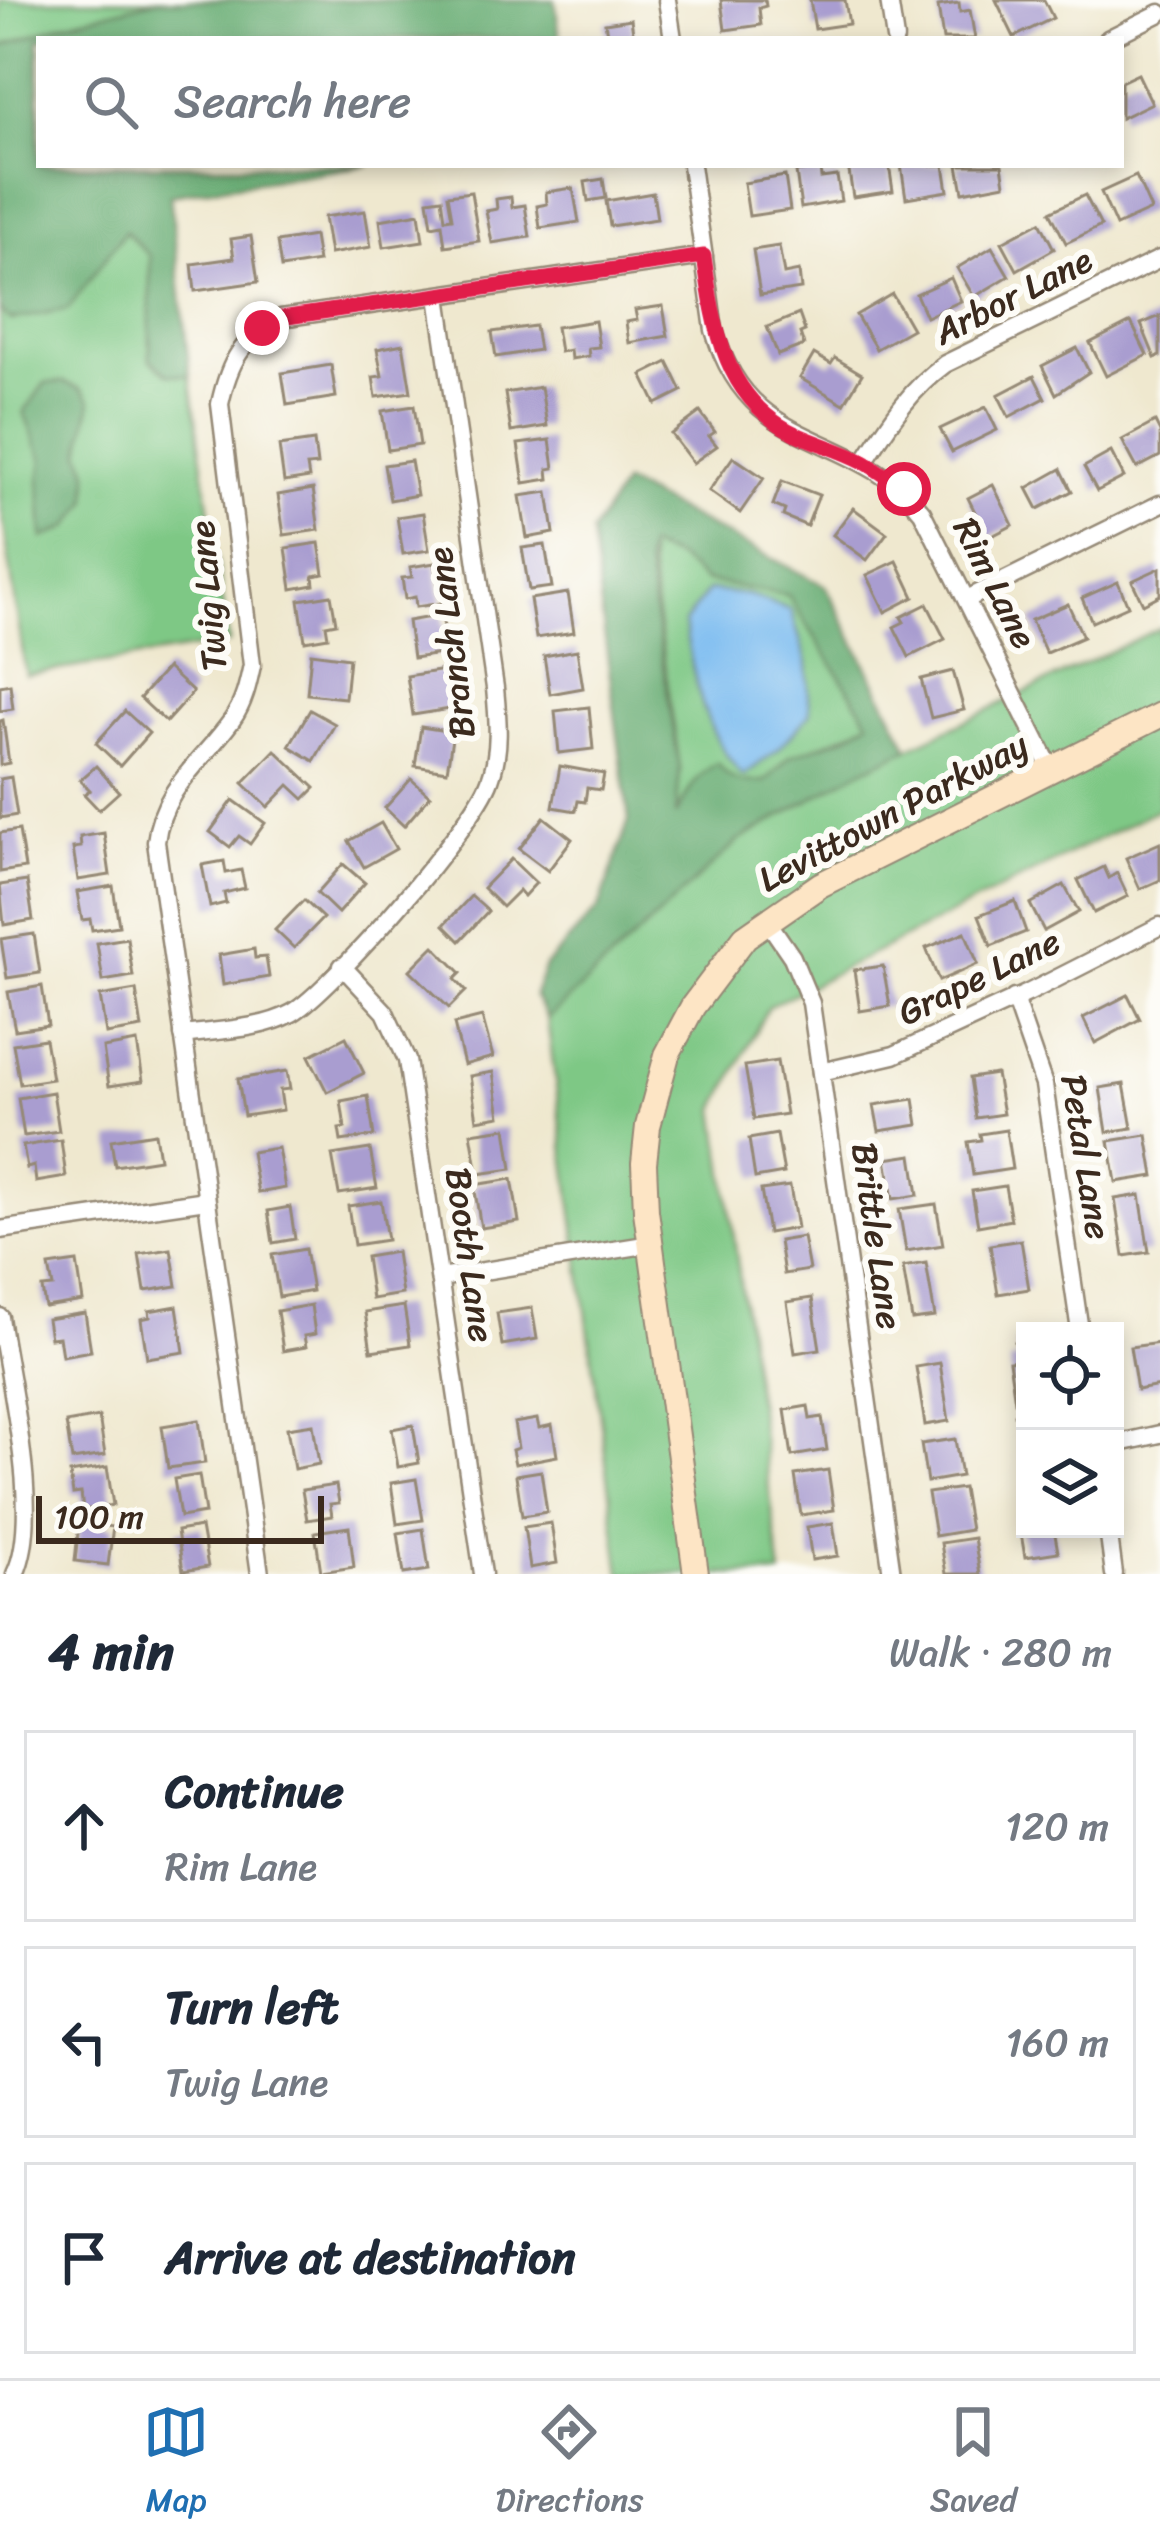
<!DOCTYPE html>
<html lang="en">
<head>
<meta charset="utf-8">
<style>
  :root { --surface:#fff; --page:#f2f2f3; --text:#1f2937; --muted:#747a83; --line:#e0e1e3; --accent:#1f6fb2 }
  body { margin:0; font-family:Sriracha,sans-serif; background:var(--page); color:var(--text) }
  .controls { position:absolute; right:36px; bottom:36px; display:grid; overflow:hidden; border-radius:0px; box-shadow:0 6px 18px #0003 }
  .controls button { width:108px; height:108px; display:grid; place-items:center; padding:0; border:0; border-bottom:3px solid var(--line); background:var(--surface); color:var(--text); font:60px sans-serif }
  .scale { position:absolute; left:36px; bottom:30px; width:288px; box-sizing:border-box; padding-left:12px; border:6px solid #3b2a1e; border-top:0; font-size:33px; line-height:42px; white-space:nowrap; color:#3b2a1e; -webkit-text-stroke:9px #fdfcf7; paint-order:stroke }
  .stop { position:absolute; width:36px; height:36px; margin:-27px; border:9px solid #e11d48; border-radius:50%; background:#fff }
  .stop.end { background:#e11d48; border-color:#fff; box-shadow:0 3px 12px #0008 }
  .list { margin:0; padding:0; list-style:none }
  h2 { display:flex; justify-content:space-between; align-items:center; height:156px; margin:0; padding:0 48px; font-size:51px }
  h2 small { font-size:39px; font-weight:400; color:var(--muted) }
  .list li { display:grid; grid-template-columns:78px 1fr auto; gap:36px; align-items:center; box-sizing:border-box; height:192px; margin:0 24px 24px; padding:0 24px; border:3px solid var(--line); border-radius:0px }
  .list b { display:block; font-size:45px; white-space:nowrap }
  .list p { margin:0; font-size:39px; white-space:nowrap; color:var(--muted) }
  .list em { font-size:39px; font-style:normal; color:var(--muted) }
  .icon { flex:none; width:66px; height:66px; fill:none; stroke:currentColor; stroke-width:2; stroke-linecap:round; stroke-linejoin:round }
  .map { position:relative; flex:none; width:1160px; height:1574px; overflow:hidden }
  .search { position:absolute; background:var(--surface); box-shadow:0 6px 18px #0003; left:36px; right:36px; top:36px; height:132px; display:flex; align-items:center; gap:30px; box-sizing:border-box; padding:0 42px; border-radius:0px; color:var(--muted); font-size:45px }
  .sheet { height:804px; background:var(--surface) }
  nav { display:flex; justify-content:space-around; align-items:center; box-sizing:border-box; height:168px; border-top:3px solid var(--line); background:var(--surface); font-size:33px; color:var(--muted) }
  nav a { display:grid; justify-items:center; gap:6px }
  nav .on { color:var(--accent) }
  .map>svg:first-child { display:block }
  .green { fill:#7ec885; stroke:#5c7952; stroke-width:3 }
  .forest { fill:#66ac72; stroke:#506b48; stroke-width:3; fill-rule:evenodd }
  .water { fill:#7cbcf0; stroke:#5c7387; stroke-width:3 }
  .building { fill:#a99dd0 }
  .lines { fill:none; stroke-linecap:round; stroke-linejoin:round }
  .street-casing { stroke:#958976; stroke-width:21 }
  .secondary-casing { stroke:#958976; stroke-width:28 }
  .street { stroke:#fff; stroke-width:16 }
  .secondary { stroke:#fde5c5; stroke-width:24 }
  .route { stroke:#e11d48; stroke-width:15 }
  .labels { text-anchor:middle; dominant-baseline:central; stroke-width:12; stroke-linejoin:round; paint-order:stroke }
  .street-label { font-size:36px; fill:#3b2a1e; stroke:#fdfcf7 }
</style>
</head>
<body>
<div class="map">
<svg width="1160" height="1574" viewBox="0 0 1160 1574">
  <rect width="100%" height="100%" fill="#fdfcf7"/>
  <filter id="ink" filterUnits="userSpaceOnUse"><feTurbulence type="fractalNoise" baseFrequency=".00833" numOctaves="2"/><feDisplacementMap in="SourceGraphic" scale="24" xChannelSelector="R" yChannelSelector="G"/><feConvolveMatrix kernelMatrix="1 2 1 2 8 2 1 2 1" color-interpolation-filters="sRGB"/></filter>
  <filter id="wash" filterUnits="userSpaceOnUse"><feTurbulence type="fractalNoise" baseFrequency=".004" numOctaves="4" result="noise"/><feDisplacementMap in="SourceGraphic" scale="48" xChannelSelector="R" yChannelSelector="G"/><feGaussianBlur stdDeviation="2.7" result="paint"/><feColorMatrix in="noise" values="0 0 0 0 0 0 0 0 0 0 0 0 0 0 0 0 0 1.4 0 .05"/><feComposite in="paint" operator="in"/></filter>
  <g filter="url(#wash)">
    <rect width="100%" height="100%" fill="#efe8cf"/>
    <g class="green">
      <polygon points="0,0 157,0 62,24 0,47"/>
      <polygon points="124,231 150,256 150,358 168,374 190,376 229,643 26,675 0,499 0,310 11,320 68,309"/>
      <path d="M647 547 677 558 704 581 788 595 870 721C828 748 803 742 767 781L740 784 727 778 675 824 680 768Z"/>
      <polygon points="1160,628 1160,808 768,1007 716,1109 781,1574 621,1574 547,1019 738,841 856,773"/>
    </g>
    <g class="forest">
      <polygon points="157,0 555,0 560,39 39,39 39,165 369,165 170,195 190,376 168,374 150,359 150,256 125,231 68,309 11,320 0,310 0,47 62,24"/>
      <polygon points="64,382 81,389 91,401 81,452 89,472 88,501 69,527 43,538 40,481 43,460 24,412 45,383"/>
      <path d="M624 483 826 586 909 748 856 773 738 841 547 1019 534 995 545 966 599 908 629 820 591 533ZM648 547 677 558 704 581 788 595 869 721 845 737 790 756 766 781C742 783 731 784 718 763 696 773 685 798 676 816L680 769 646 560Z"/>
    </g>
    <path class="water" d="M708 590 749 595 791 610 807 662 810 714 778 750 743 776C703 732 694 680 684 623Z"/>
    <g id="blocks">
      <g class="building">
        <polygon points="721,0 765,0 766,6 759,8 761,25 725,30"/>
        <polygon points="810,0 845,0 849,24 815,29"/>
        <polygon points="996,0 1044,0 1053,18 1014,37"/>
        <polygon points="959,3 960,12 970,10 975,39 943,39 938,6"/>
        <polygon points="631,19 634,39 608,39 605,23"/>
        <polygon points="1138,74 1152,103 1121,118 1121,82"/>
        <polygon points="848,165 889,165 893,191 853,197"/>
        <polygon points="901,165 944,165 948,191 906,198"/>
        <polygon points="958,165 1002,165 1005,184 963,192"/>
        <polygon points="820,168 821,178 837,176 841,201 801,208 796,172"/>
        <polygon points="785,176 790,210 749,216 744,183"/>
        <polygon points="1136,176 1151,210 1116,226 1101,192"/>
        <polygon points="603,179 606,198 588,201 585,182"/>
        <polygon points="573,188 579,222 540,228 537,206 547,204 546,192"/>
        <polygon points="471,192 479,241 445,246 442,224 432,226 428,200 442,198 445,219 452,218 448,195"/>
        <polygon points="653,193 657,219 610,226 606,201"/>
        <polygon points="1085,195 1101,226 1066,243 1050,212"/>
        <polygon points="511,197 512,207 525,205 530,237 492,243 486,211 497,209 496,199"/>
        <polygon points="365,211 371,247 330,254 324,217"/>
        <polygon points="419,213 423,241 384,247 380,220"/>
        <polygon points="1040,222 1054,249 1017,270 1002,242"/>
        <polygon points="251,236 258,282 195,291 192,264 234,258 231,239"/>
        <polygon points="314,236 318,262 281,268 277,242"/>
        <polygon points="779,246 784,274 799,271 801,289 760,295 753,250"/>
        <polygon points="992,247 1009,276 974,297 957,268"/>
        <polygon points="951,278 961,301 926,317 916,294"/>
        <polygon points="892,294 912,329 876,349 856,315"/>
        <polygon points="663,306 668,336 629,343 626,322 637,320 635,310"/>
        <polygon points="799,314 805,331 800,333 804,345 778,355 767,327"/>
        <polygon points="1160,316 1160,356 1155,358 1141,324"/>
        <polygon points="595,321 599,347 588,348 589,356 571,359 570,350 560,352 556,327"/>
        <polygon points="1131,322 1147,355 1106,376 1090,343"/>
        <polygon points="535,326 539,350 496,357 492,332"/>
        <polygon points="403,344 411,392 376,397 373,377 382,376 377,349"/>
        <polygon points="1077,348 1089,372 1056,394 1042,366"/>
        <polygon points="814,354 831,364 835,358 862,374 844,404 800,378"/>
        <polygon points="668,362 682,391 656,404 642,375"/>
        <polygon points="331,365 336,397 287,405 282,373"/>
        <polygon points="1034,376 1045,398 1009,417 998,395"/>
        <polygon points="541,387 547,426 511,432 505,393"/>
        <polygon points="414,406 420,445 388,450 382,411"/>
        <polygon points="986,407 997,430 952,452 940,429"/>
        <polygon points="700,412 715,432 709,436 717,446 693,463 671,434"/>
        <polygon points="1155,422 1160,432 1160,456 1137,468 1122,440"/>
        <polygon points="550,440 554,468 548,469 549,479 524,483 518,444"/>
        <polygon points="314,441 317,465 307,466 309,478 284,482 279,446"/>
        <polygon points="1111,452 1124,477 1097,491 1084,467"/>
        <polygon points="733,457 764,478 740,513 709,491"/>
        <polygon points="411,461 417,495 390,500 384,465"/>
        <polygon points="1061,469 1072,491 1038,509 1027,488"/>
        <polygon points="782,481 819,495 807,526 783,516 785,510 773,505"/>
        <polygon points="993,485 1013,525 988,538 968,498"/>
        <polygon points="313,489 319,530 284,535 278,495"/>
        <polygon points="548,492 554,533 527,538 520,496"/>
        <polygon points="853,508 887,533 867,560 833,535"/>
        <polygon points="423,513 429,550 403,554 397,517"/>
        <polygon points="319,543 324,574 313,576 314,585 292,589 286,548"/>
        <polygon points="545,545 552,587 529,590 522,548"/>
        <polygon points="897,561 914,597 885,612 867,575"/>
        <polygon points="435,563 442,603 416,607 415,597 405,599 402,578 412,577 410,567"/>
        <polygon points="1160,568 1160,595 1143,604 1132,581"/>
        <polygon points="1118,582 1128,606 1092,622 1082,598"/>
        <polygon points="568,593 574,632 536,638 530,599"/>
        <polygon points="331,595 336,623 326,625 328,637 305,641 299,600"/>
        <polygon points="927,604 945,639 909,657 894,627 904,622 901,617"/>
        <polygon points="1068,604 1083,637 1046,653 1031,620"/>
        <polygon points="442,615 448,653 413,658 408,621"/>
        <polygon points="577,650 583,688 550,694 544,656"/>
        <polygon points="311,653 349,658 345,698 307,694"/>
        <polygon points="167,668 193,692 166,722 140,698"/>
        <polygon points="444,670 450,709 413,715 407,676"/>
        <polygon points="953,671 964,710 931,718 921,679"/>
        <polygon points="10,684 13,709 0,711 0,686"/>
        <polygon points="589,707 593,749 559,753 555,711"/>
        <polygon points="310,710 335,724 314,761 289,746"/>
        <polygon points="125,711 149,733 120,766 96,743"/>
        <polygon points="3,720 9,763 0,765 0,721"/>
        <polygon points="421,727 453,732 447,771 415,766"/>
        <polygon points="275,750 315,788 304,799 289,785 268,807 243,783"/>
        <polygon points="96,766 119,792 99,810 84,794 90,790 80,780"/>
        <polygon points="560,766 604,774 601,790 587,788 585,802 578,801 576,811 553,807"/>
        <polygon points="11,777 17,815 0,818 0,779"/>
        <polygon points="411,779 430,796 404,826 385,808"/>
        <polygon points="233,800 265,823 250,844 239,836 230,847 210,832"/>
        <polygon points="544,817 572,839 548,871 519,849"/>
        <polygon points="381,823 396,849 364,867 349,841"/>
        <polygon points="19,830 25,868 0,872 0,833"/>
        <polygon points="104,833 110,875 78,880 73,848 81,847 80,837"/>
        <polygon points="1160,843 1160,880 1140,889 1126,858"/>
        <polygon points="511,859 536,883 524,896 519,890 502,907 483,888"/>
        <polygon points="224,861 226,873 241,870 245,888 224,893 226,903 210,907 202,865"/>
        <polygon points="343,864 365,883 338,913 317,893"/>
        <polygon points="1104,867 1109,878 1117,873 1128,896 1094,913 1078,880"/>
        <polygon points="27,881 33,920 4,925 0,885"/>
        <polygon points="1064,885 1079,912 1044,931 1030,904"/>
        <polygon points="113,886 119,926 92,930 90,919 82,920 77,892"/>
        <polygon points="471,896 488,911 460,941 444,925"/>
        <polygon points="304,900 323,918 294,948 275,930"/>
        <polygon points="1015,901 1026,932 991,946 979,915"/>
        <polygon points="965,932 978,964 939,981 926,948"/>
        <polygon points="34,934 40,973 7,978 1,939"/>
        <polygon points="127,938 133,976 103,981 97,943"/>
        <polygon points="434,946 461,973 455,979 466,991 449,1008 410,970"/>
        <polygon points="254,949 255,958 266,957 269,977 223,985 219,955"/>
        <polygon points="883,966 890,1006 860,1011 854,970"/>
        <polygon points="42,986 48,1025 15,1030 8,992"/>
        <polygon points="136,990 142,1028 106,1034 100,996"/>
        <polygon points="1128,995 1140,1019 1095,1043 1083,1018"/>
        <polygon points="482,1017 493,1057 464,1065 454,1024"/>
        <polygon points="346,1037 364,1073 327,1092 309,1056"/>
        <polygon points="45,1039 52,1079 20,1084 13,1044"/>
        <polygon points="137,1042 143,1081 109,1086 103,1048"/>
        <polygon points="777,1061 786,1114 754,1119 745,1066"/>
        <polygon points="287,1071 290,1089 280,1090 283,1110 244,1116 238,1079"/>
        <polygon points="493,1072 500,1116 477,1120 470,1076"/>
        <polygon points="996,1074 1003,1114 976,1118 970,1078"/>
        <polygon points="1124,1084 1132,1128 1107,1132 1100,1088"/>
        <polygon points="53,1092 59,1131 24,1136 18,1098"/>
        <polygon points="368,1096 374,1136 341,1141 339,1129 345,1128 341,1101"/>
        <polygon points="914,1099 918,1125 879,1131 874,1105"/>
        <polygon points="506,1128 512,1169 478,1174 471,1133"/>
        <polygon points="1006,1130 1012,1169 973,1175 968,1142 981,1140 980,1134"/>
        <polygon points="155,1133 159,1159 115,1166 111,1140"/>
        <polygon points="777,1134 784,1173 755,1178 749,1139"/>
        <polygon points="1147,1135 1154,1176 1116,1182 1109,1141"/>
        <polygon points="61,1140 66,1177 36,1182 34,1166 27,1168 23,1146"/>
        <polygon points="278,1148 285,1188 258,1193 251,1152"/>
        <polygon points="370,1149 377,1188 339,1194 332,1155"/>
        <polygon points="912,1155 918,1195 893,1199 886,1159"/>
        <polygon points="512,1179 519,1222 481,1228 474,1185"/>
        <polygon points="790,1186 797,1228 768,1233 761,1190"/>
        <polygon points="1005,1186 1011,1220 978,1226 972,1191"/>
        <polygon points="1140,1195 1149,1252 1124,1256 1115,1199"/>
        <polygon points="381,1201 387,1240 354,1245 348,1206"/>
        <polygon points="936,1204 943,1245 906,1251 899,1209"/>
        <polygon points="290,1207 295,1239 273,1243 268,1211"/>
        <polygon points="803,1237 809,1270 784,1274 779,1241"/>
        <polygon points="1021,1240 1029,1289 998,1294 990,1245"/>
        <polygon points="171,1249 177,1286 145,1291 139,1254"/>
        <polygon points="305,1249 312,1291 279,1297 272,1255"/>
        <polygon points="396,1252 402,1294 372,1299 366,1257"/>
        <polygon points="77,1262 83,1301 45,1307 42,1288 53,1287 49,1266"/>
        <polygon points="926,1263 935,1317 912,1320 903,1267"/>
        <polygon points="812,1298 820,1349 795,1353 787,1302"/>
        <polygon points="311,1305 315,1334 304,1336 306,1347 283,1351 277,1311"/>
        <polygon points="177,1306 184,1352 147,1358 141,1319 150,1317 149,1311"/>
        <polygon points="404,1306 410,1345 371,1351 365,1312"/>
        <polygon points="532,1308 537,1339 502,1345 497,1313"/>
        <polygon points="85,1313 91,1351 62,1356 59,1337 50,1338 47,1319"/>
        <polygon points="1025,1340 1025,1400 1015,1402 1009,1361 1018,1360 1015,1342"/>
        <polygon points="1160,1343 1160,1386 1137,1390 1130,1347"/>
        <polygon points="940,1363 949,1421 925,1425 916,1367"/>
        <polygon points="808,1406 810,1419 822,1417 827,1450 792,1456 785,1410"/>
        <polygon points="1025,1413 1025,1461 1022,1461 1015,1415"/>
        <polygon points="99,1417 105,1455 72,1460 66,1423"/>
        <polygon points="537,1419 539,1428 552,1425 557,1456 515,1464 512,1450 518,1448 514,1423"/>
        <polygon points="199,1420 205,1463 168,1468 162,1426"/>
        <polygon points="313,1424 319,1464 294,1469 287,1428"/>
        <polygon points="413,1425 419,1463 398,1467 392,1429"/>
        <polygon points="955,1439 961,1476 927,1482 921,1444"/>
        <polygon points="107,1467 113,1505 83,1510 81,1493 73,1494 70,1473"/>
        <polygon points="828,1470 834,1510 801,1515 795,1475"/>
        <polygon points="541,1471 547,1512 522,1516 516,1475"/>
        <polygon points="199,1475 205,1513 180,1517 174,1479"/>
        <polygon points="416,1479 423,1520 397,1524 391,1483"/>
        <polygon points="336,1485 339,1503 330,1504 332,1516 307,1520 302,1490"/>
        <polygon points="963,1488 970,1530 935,1536 928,1493"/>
        <polygon points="1025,1521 1025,1529 1054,1529 1058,1552 1025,1557 1019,1522"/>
        <polygon points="79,1523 113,1527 108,1565 75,1561"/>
        <polygon points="551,1523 557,1563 530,1568 524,1527"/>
        <polygon points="833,1523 838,1556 812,1560 807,1527"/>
        <polygon points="201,1527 208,1567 183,1571 177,1531"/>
        <polygon points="349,1527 354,1567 321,1572 315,1532"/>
        <polygon points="423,1529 429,1570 404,1574 398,1533"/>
        <polygon points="974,1538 980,1574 946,1574 941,1543"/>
      </g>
    </g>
  </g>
  <g filter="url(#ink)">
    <use href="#blocks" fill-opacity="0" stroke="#958976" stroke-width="3"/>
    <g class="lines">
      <g class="street-casing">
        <g id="street">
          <polyline points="667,0 673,39"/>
          <polyline points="889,0 895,39"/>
          <polyline points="1108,39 1160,13"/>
          <path d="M691 165 714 330C750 457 854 426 922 512L1051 769"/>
          <path d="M864 462C888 425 908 391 945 364L1160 259"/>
          <polyline points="967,599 1160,504"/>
          <polyline points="766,919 792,957 811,1003 892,1574"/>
          <polyline points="342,966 385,1012 407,1060 483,1574"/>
          <polyline points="1014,998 1044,1085 1080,1331"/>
          <path d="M183 1035C217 1030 261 1030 292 1013 332 990 475 824 490 780 501 750 498 720 495 688L438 296"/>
          <polyline points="821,1072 894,1055 1028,993 1160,926"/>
          <polyline points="0,1230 206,1200"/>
          <polyline points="440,1278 651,1244"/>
          <path d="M0 1317C9 1382 43 1516 15 1574"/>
          <polyline points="1115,1444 1160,1434"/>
          <polyline points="1108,1529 1114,1574"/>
          <path d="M260 1574 156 842C162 788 203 761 232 720 244 703 248 684 252 665L220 404C229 362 242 338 281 318L704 256"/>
        </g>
      </g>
      <g class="secondary-casing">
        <polyline id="secondary" points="696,1574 646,1211 644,1163 648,1126 667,1055 693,1006 745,937 820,885 1160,715"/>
      </g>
      <use href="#street" class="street"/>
      <use href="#secondary" class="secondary"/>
    </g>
  </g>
  <g class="lines" filter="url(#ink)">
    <path class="route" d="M262 328 281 318 704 256C714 325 723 398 794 433 817 444 842 450 864 462 878 470 891 480 904 489"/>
  </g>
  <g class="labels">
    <g class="street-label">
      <text transform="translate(1013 296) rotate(-27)">Arbor Lane</text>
      <text transform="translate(995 583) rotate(63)">Rim Lane</text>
      <text transform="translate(208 596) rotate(-95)">Twig Lane</text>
      <text transform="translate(451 643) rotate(-97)">Branch Lane</text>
      <text transform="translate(893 812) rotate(-28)">Levittown Parkway</text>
      <text transform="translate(979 977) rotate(-26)">Grape Lane</text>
      <text transform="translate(1086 1157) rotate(81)">Petal Lane</text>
      <text transform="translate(877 1236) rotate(82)">Brittle Lane</text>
      <text transform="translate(470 1255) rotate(82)">Booth Lane</text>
    </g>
  </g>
</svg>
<div class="controls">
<button><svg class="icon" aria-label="locate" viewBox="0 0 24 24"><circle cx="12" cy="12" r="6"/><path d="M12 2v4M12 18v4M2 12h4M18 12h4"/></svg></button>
<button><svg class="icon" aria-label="layers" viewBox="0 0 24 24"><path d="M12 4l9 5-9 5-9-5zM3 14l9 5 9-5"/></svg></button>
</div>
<div class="scale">100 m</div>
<div class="stop" style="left:904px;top:489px"></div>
<div class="stop end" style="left:262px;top:328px"></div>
<div class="search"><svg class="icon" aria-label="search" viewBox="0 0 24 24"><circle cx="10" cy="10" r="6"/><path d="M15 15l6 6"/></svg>Search here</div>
</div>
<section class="sheet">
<h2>4 min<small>Walk · 280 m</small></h2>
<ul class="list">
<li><svg class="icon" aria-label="ahead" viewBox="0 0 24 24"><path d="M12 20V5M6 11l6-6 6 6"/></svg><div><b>Continue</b><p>Rim Lane</p></div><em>120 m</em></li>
<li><svg class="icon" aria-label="left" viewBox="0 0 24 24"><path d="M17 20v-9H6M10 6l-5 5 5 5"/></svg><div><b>Turn left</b><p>Twig Lane</p></div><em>160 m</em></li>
<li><svg class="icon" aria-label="arrive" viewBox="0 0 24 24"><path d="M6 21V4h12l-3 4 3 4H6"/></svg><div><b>Arrive at destination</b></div></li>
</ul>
</section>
<nav>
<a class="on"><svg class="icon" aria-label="map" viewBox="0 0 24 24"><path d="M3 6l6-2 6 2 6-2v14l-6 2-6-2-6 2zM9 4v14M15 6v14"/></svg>Map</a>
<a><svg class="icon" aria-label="directions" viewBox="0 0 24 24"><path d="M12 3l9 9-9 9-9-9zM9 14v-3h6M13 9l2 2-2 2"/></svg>Directions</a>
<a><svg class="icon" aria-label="saved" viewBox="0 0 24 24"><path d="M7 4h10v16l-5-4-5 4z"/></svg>Saved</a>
</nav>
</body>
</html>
